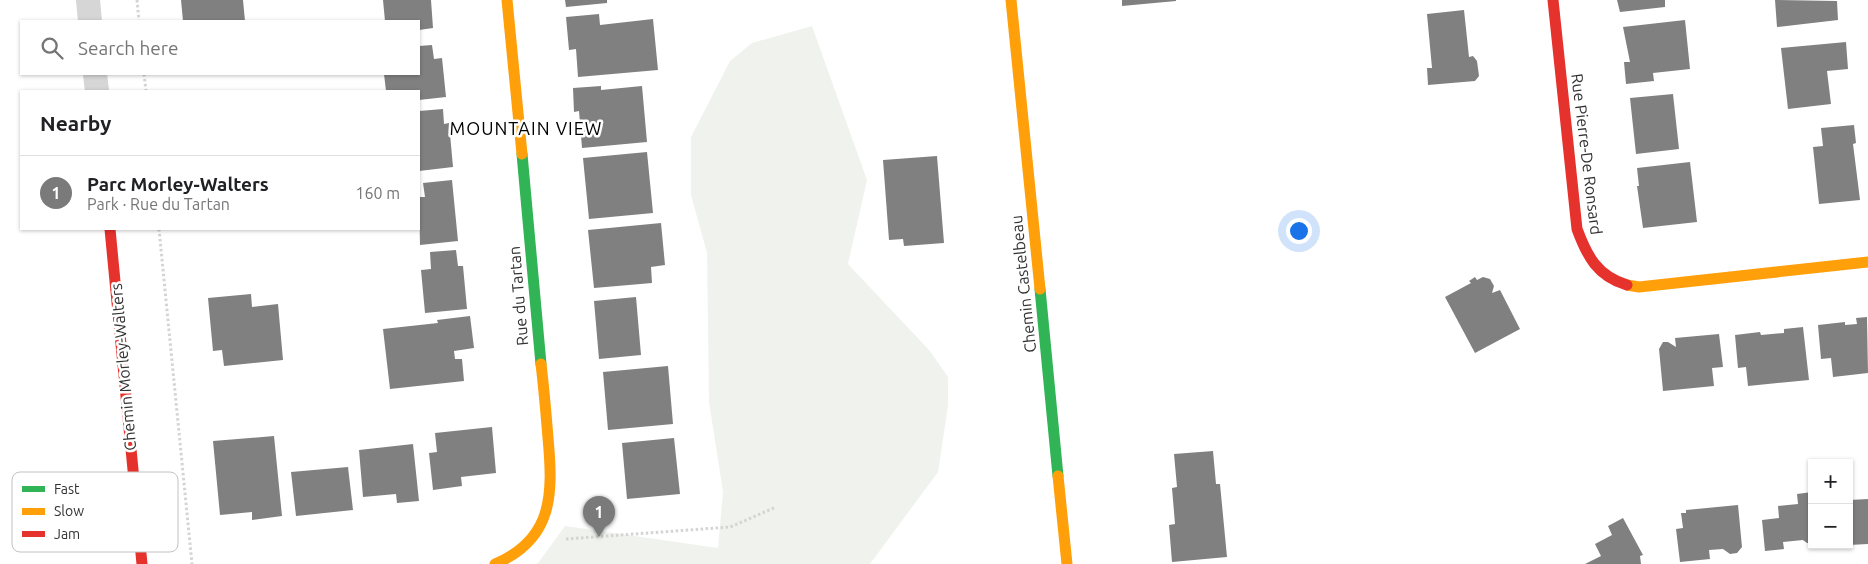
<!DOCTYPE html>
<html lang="en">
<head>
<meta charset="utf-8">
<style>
  :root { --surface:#fff; --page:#f2f2f2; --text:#202124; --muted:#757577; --line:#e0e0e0; --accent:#7a7a7a }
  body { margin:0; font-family:Ubuntu,sans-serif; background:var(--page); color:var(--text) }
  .controls { position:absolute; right:15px; bottom:15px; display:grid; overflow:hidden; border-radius:0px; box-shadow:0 1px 4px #0004 }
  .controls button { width:45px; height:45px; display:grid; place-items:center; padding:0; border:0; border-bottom:1px solid var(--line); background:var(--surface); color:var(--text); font:25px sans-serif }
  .you { position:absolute; left:1298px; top:230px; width:18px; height:18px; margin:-12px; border:4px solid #fff; border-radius:50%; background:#1a73e8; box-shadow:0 0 0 8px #1a73e833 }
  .badge { display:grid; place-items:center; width:32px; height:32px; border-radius:50%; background:var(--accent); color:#fff; font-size:16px; font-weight:700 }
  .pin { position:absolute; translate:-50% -41px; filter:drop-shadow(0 1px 2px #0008) }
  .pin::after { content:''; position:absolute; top:26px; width:18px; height:15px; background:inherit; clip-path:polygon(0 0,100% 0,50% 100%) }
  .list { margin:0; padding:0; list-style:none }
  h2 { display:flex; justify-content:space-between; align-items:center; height:65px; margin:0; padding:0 20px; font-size:21px }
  h2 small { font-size:16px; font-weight:400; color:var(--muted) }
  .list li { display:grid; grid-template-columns:32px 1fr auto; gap:15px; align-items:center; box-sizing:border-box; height:75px; padding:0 20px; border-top:1px solid var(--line) }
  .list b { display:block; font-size:19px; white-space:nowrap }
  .list p { margin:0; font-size:16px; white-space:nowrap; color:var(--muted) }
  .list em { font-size:16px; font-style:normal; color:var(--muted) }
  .icon { flex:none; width:28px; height:28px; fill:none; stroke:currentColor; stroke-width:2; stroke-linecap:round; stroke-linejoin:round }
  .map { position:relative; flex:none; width:1868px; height:564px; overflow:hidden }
  .search { position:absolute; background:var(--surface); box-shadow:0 1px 4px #0004; left:20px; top:20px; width:400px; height:55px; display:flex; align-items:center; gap:12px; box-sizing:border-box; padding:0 18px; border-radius:0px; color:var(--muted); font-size:19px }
  .panel { position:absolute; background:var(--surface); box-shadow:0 1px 4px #0004; left:20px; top:90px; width:400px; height:140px; border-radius:0px }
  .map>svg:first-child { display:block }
  .green { fill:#f0f3ed }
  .building { fill:#808080 }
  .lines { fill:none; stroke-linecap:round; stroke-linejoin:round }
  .path { stroke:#d4d4d4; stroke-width:3; stroke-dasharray:2.5 2.5; stroke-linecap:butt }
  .street { stroke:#d6d6d6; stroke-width:24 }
  .fast { stroke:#30b455; stroke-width:11 }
  .slow { stroke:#ff9f0a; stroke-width:11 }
  .jam { stroke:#e5322d; stroke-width:11 }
  .labels { text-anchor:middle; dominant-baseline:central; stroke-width:5; stroke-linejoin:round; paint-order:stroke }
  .street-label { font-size:16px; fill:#323232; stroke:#fff }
  .neighbourhood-label { font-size:18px; letter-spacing:1px; fill:#000; stroke:#fff }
  .key { fill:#fff; stroke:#c2c2c2; stroke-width:1 }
  .key-label { font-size:14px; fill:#323232 }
</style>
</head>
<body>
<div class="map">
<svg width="1868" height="564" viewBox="0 0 1868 564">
  <rect width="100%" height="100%" fill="#fff"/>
  <polygon class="green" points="812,26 867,180 848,264 930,351 948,377 948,406 938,472 870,564 535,564 538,563 565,526 718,548 723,492 709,402 707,253 691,195 691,137 730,61 752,43"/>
  <g class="building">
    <polygon points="181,0 243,0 245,21 183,21"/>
    <polygon points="383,0 431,0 433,28 419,30 419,21 385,21"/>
    <polygon points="565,0 607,0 607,3 566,7"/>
    <polygon points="1122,0 1176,0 1176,1 1122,6"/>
    <polygon points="1617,0 1665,0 1665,7 1620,12"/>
    <polygon points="1775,0 1837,1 1838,20 1777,27"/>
    <polygon points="1464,10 1469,57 1473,56 1477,61 1479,76 1475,81 1428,85 1427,68 1432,68 1427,14"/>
    <polygon points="599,14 600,25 653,19 658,70 578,77 576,49 569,50 566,17"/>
    <polygon points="1685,20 1690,69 1653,73 1654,81 1626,84 1624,62 1630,62 1623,27"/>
    <polygon points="1846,42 1848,69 1827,71 1831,104 1788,109 1781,48"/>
    <polygon points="432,45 434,59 442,58 446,97 419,100 419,91 386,91 384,74 419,74 419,46"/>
    <polygon points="601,86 601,90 642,86 647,142 582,148 579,111 574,112 573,88"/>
    <polygon points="1673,94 1679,149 1636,154 1630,98"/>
    <polygon points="443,109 444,124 449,123 453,167 419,171 419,111"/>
    <polygon points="1854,125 1856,143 1853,144 1860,200 1819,204 1813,147 1823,146 1821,128"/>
    <polygon points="647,152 653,213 589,219 583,158"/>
    <polygon points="937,156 944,243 904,246 903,239 889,240 883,160"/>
    <polygon points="1690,162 1697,222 1643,228 1637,186 1639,186 1637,168"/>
    <polygon points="452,180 458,241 420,245 419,197 425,197 423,183"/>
    <polygon points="661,223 665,265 651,267 652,283 594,288 588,230"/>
    <polygon points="456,250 458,266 463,266 467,309 425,313 421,270 431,269 430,252"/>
    <polygon points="1475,277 1477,280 1483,277 1490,279 1494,286 1492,293 1500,290 1520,329 1475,353 1445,297 1471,283 1469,281"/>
    <polygon points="251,294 252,307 278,304 283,360 224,366 222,350 213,351 208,298"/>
    <polygon points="636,297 641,355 599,359 594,301"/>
    <polygon points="470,316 474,348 454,351 455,359 462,359 464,381 390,389 383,329 438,323 437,320"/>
    <polygon points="1867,317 1868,373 1833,377 1831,358 1821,359 1818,325 1845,322 1845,325 1857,324 1856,318"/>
    <polygon points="1803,327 1809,380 1748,386 1746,367 1738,368 1735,335 1760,332 1761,335 1784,333 1784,329"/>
    <polygon points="1719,334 1723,367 1712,368 1714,386 1663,391 1659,349 1663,342 1668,342 1676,347 1675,338"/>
    <polygon points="668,366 673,424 608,430 603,372"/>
    <polygon points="492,427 496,473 461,477 462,486 433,490 429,453 437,452 435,433"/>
    <polygon points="274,436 282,516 252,520 252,512 220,515 213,441"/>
    <polygon points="674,438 680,494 627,499 622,443"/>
    <polygon points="413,444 419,501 397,503 396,494 363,497 359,450"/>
    <polygon points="1213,451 1216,484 1220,484 1227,557 1172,562 1169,525 1175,524 1172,488 1177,487 1174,454"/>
    <polygon points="348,467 353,510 296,516 291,472"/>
    <polygon points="1812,492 1812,543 1807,543 1803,540 1783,542 1784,549 1765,551 1762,520 1779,518 1778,506 1798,504 1797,494"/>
    <polygon points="1868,499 1868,544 1849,545 1849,500"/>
    <polygon points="1738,505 1742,547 1737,553 1730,554 1723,549 1709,550 1710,559 1680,562 1676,529 1683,528 1681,513 1686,513 1686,510"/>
    <polygon points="1623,518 1643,555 1640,556 1641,564 1585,564 1601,556 1595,544 1612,535 1608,526"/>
  </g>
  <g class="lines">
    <g class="path">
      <polyline points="137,0 139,21"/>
      <polyline points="144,74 146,91"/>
      <polyline points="159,229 192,564"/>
      <polyline points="566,539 730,527 776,507"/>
    </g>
    <g class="street">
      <polyline points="88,0 90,21"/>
      <polyline points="95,74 97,91"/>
    </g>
    <g class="fast">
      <polyline points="522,154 541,364"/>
      <polyline points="1040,289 1058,476"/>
    </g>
    <g class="slow">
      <polyline points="507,0 522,154"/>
      <polyline points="1011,0 1040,289"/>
      <polyline points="1627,285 1639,287 1868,262"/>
      <polyline points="1058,476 1067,564"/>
      <path d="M495 564C554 539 553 493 548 438 546 413 544 389 541 364"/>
    </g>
    <g class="jam">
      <path d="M1553 0 1577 229C1587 256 1597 276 1627 285"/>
      <polyline points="110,229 142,564"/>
    </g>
  </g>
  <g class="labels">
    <g class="street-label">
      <text transform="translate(1587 154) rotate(83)">Rue Pierre-De Ronsard</text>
      <text transform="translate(1023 284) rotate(-96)">Chemin Castelbeau</text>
      <text transform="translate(518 296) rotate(-95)">Rue du Tartan</text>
      <text transform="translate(123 367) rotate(-95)">Chemin Morley-Walters</text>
    </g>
    <g class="neighbourhood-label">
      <text x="526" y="128">MOUNTAIN VIEW</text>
    </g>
  </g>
  <rect x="12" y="472" width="166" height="80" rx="8" class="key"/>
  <rect x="22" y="486" width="23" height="6" fill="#30b455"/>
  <rect x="22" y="508" width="23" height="7" fill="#ff9f0a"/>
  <rect x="22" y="531" width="23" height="6" fill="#e5322d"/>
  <g class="key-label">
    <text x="54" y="494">Fast</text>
    <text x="54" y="516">Slow</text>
    <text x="54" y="539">Jam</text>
  </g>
</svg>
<div class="controls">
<button>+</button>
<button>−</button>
</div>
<div class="you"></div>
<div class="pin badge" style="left:599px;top:537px">1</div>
<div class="search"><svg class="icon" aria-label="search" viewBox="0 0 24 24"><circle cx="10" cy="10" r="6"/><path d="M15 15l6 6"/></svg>Search here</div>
<section class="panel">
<h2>Nearby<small></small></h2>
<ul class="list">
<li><span class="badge">1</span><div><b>Parc Morley-Walters</b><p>Park · Rue du Tartan</p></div><em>160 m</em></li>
</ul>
</section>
</div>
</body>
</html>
